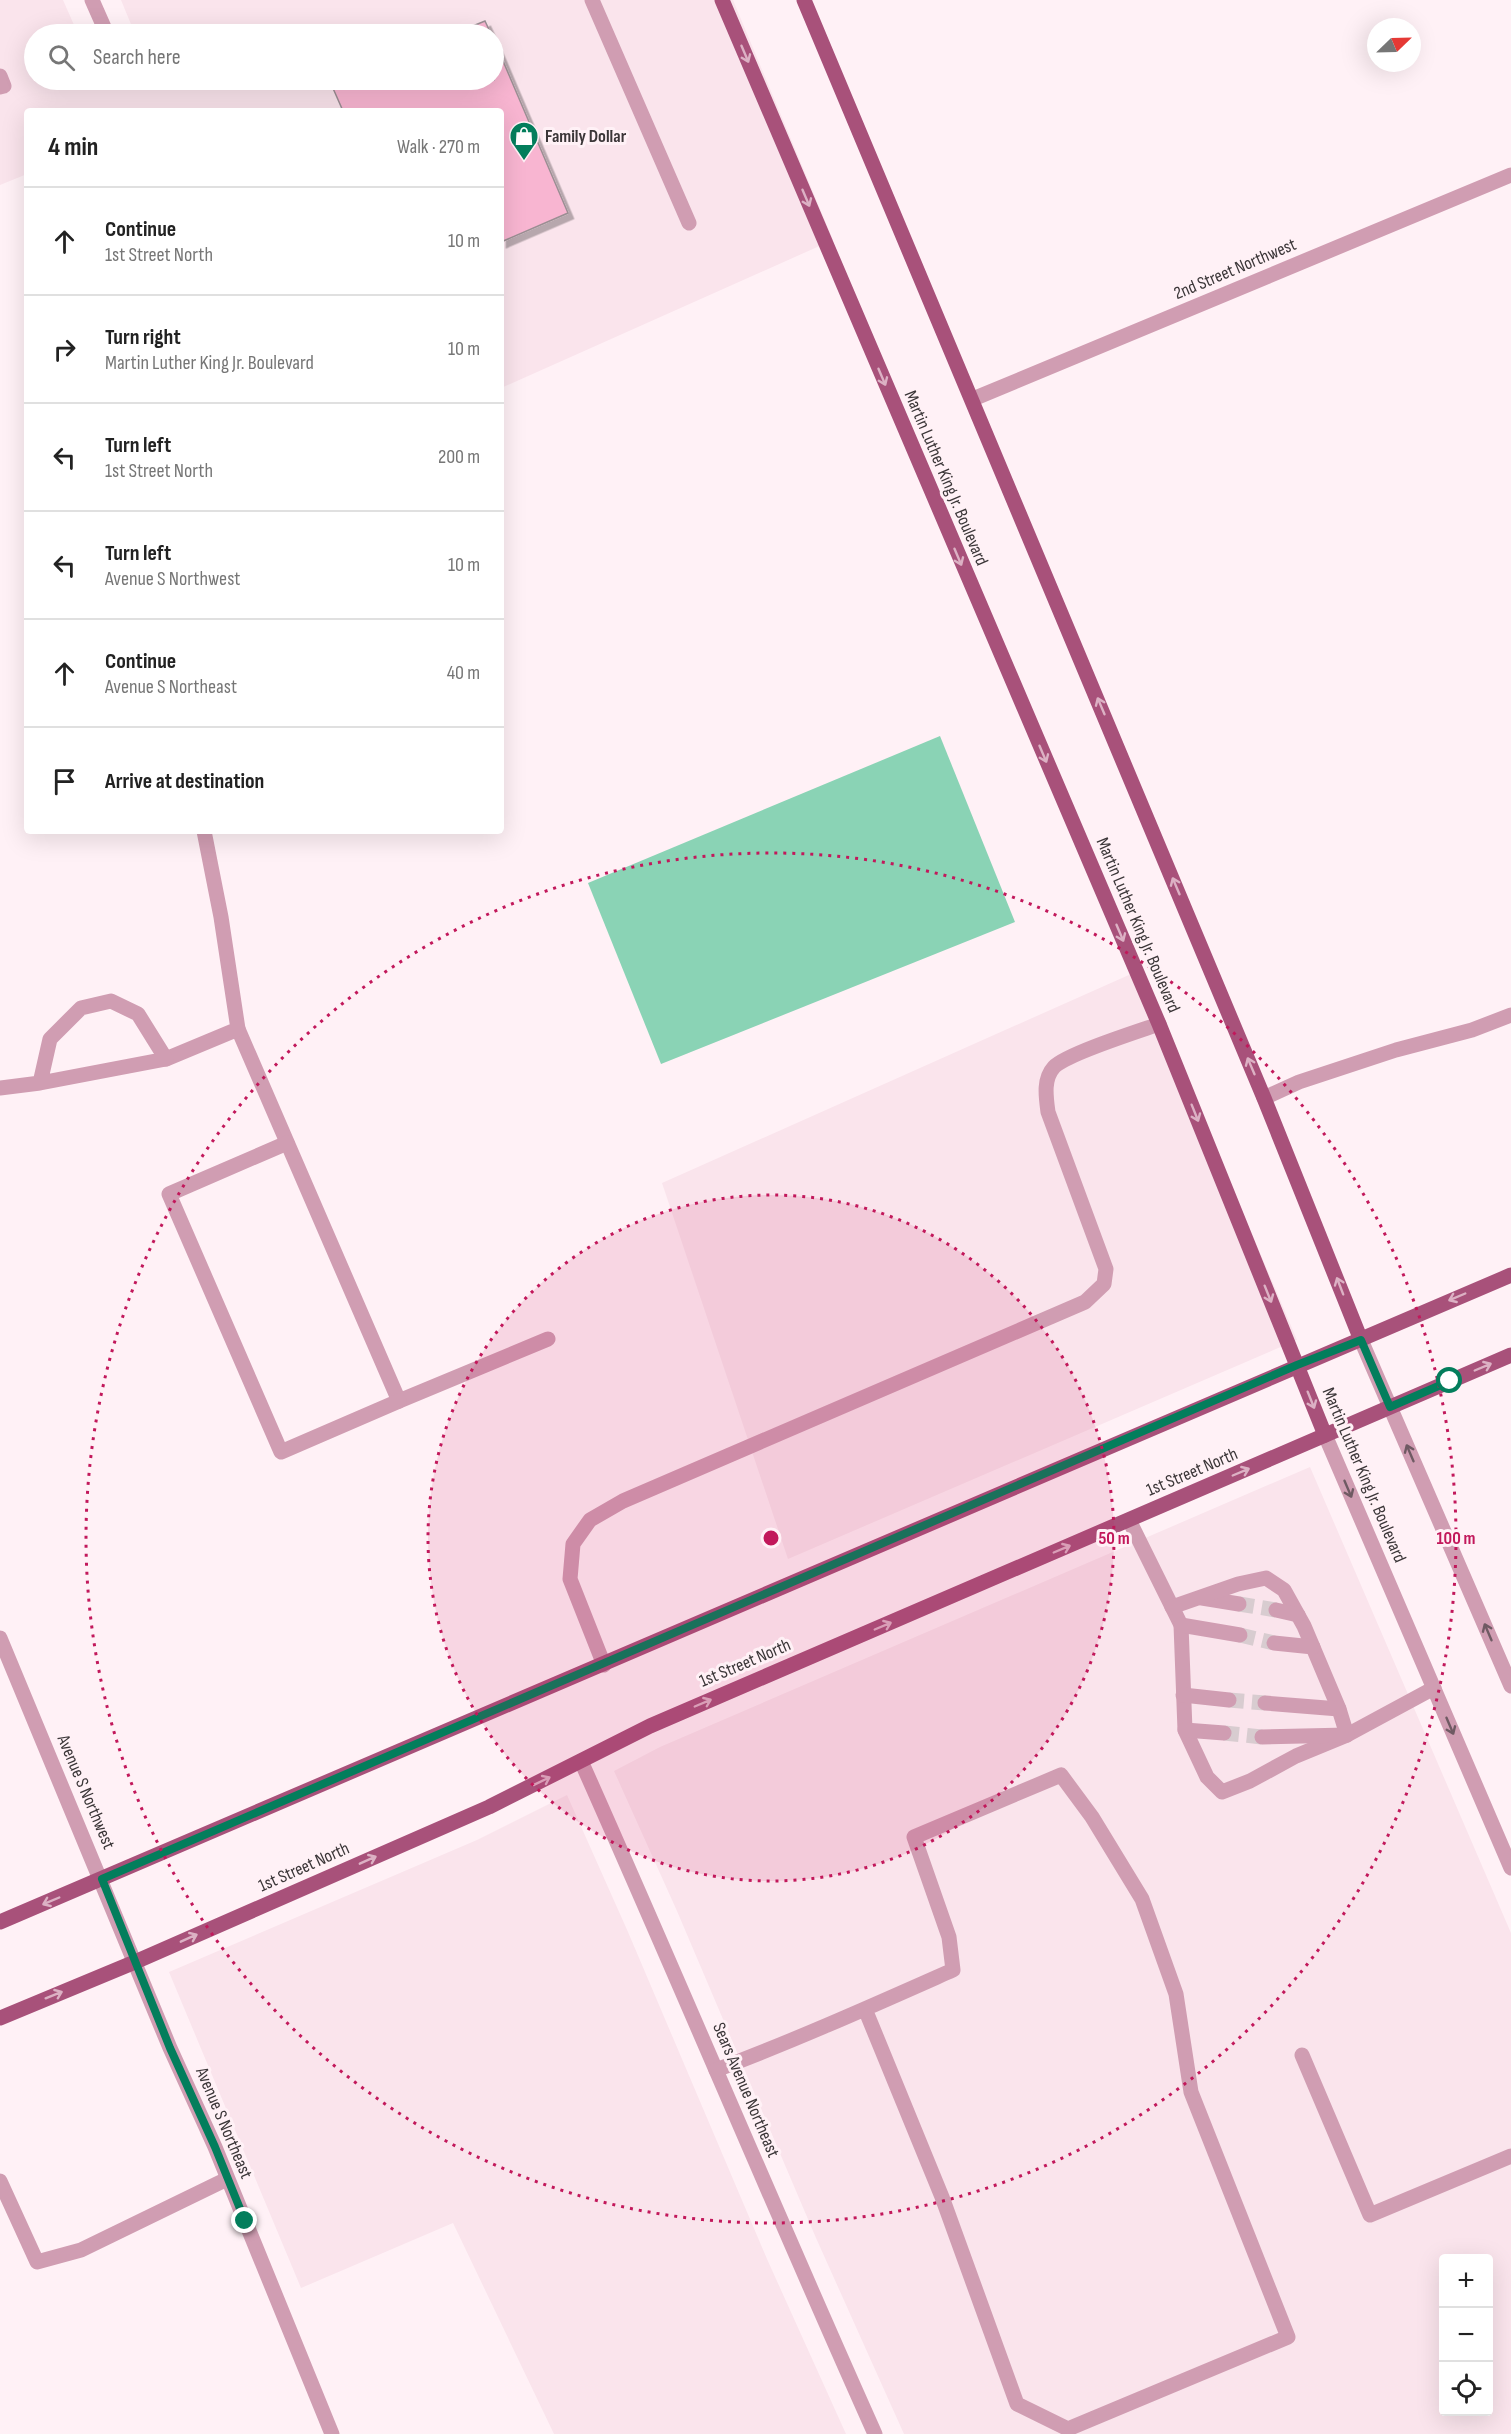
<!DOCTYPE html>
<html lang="en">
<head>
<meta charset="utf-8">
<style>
  :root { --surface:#fff; --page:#f6f6f6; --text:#222; --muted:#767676; --line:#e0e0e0 }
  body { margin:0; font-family:"Sofia Sans Condensed",sans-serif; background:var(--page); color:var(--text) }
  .controls { position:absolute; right:18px; bottom:18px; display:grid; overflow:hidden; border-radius:6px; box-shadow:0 6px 24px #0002 }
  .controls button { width:54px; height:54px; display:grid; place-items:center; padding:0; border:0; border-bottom:2px solid var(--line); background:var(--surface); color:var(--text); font:30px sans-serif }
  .compass { position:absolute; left:1367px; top:18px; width:54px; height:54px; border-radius:50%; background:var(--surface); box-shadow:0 6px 24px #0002; rotate:67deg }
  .stop { position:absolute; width:18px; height:18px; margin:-14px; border:4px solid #037e5c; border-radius:50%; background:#fff }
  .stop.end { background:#037e5c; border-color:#fff; box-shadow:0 2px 6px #0008 }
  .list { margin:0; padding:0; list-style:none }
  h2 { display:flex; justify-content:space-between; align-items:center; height:78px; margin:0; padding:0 24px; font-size:26px }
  h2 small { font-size:20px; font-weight:400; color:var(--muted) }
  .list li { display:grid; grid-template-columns:39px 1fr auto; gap:18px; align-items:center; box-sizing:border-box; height:108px; padding:0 24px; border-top:2px solid var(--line) }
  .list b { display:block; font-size:22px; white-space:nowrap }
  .list p { margin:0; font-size:20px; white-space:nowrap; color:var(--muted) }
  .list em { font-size:20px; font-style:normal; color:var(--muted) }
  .icon { flex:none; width:33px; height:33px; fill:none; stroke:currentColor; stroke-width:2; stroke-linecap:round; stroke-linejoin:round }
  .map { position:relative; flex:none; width:1511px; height:2434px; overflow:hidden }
  .search { position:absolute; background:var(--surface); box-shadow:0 6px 24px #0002; left:24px; top:24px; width:480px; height:66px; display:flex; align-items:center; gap:15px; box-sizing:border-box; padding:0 21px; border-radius:33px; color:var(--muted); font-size:22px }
  .panel { position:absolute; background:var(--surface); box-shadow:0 6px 24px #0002; left:24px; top:108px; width:480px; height:726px; border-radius:6px }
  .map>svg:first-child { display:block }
  .built { fill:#fae4ec; fill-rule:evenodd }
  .water { fill:#8ad3b5 }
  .building { fill:#f8b5d1; stroke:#9b8e93; stroke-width:1.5; filter:url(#shadow) }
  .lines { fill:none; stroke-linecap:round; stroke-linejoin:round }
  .minor-tunnel { stroke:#d8ccd0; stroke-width:15; stroke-dasharray:15 8; stroke-linecap:butt }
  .minor { stroke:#d09db2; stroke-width:15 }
  .major { stroke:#a8517a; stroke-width:15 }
  .oneway { stroke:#dcb1c4 }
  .oneway2 { stroke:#6f5a63 }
  .route { stroke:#037e5c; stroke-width:8 }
  .ring { fill:none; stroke:#c2185b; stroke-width:3; stroke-dasharray:3 6 }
  .labels { text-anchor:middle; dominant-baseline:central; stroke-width:6; stroke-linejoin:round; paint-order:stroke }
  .poi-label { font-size:18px; font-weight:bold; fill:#3b3638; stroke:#fff1f6; text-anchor:start }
  .street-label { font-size:18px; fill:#3b3638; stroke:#fff1f6 }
  .centre { fill:#c2185b; stroke:#fff1f6; stroke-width:3 }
  .ring-label { font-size:18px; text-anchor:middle; font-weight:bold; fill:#c2185b; stroke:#fff1f6; stroke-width:6; stroke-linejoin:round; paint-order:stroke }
</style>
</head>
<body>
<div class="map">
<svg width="1511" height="2434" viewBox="0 0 1511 2434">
  <defs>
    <filter id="shadow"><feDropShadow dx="5.5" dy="5.5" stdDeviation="0" flood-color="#0004"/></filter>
  </defs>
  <rect width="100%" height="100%" fill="#fff1f6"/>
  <g class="built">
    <polygon points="0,0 63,0 78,34 34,34 34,80 98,81 494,80 494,34 135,34 121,0 733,0 833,240 501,388 501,111 27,111 27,174 0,185"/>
    <polygon points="1140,970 1297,1340 788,1559 662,1183"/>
    <path d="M1310 1467 1511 1933V2434H904L816 2238 677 1911 614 1771 660 1747ZM1444 2258H1488V2412H1444Z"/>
    <polygon points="567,1795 628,1932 767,2259 846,2434 554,2434 453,2223 301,2288 169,1972 477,1840"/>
  </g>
  <polygon class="water" points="940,736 1015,922 661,1064 588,883"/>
  <g class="building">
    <polygon points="485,21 491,34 453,34"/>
    <polygon points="494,40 568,213 501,242 501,111 343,111 332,86 349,80 494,80"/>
  </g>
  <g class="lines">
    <g class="minor-tunnel">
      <polyline points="1239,1604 1276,1610"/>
      <polyline points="1240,1635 1274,1643"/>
      <polyline points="1229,1700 1265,1703"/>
      <polyline points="1224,1733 1262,1737"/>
    </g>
    <g class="minor">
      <polyline points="92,0 107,34"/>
      <polyline points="592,0 689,223"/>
      <polyline points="0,76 4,86 0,87"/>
      <polyline points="973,399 1511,175"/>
      <polyline points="238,1029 399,1401 548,1339"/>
      <polyline points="166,1059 238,1029 221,917 204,831"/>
      <polyline points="0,1088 40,1083 166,1059 138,1014 111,1001 81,1008 50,1039 40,1083"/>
      <polyline points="1264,1098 1299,1082 1396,1050 1472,1030 1511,1015"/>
      <polyline points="287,1143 169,1194 281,1452 399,1401"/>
      <polyline points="1361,1340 1511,1686"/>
      <polyline points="1325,1435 1511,1868"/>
      <polyline points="1129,1520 1181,1625 1185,1730 1207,1777 1222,1792 1250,1781 1296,1756 1347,1735 1434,1688"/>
      <polyline points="1202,1598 1239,1604"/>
      <polyline points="1172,1607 1238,1584 1266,1578 1284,1590 1304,1626 1339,1709 1347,1735 1262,1737"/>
      <polyline points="1276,1610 1298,1615"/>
      <polyline points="1181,1625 1240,1635"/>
      <polyline points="0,1638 170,2048 215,2147 332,2434"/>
      <polyline points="1274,1643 1313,1647"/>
      <path d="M604 1665 570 1579 573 1544 590 1520 623 1501 1085 1302 1104 1284 1106 1269 1048 1112C1046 1097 1043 1079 1054 1067 1066 1054 1139 1031 1159 1024"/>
      <polyline points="1183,1695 1229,1700"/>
      <polyline points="1265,1703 1339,1709"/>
      <polyline points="1185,1730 1224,1733"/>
      <path d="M581 1761C681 1985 775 2211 875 2434"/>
      <polyline points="1302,2055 1370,2215 1511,2156"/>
      <path d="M716 2070C796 2040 874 2005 953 1970L949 1937 914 1837 1061 1775 1092 1817 1142 1899 1176 1994 1191 2092 1288 2337 1068 2429 1017 2404 942 2197 865 2009"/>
      <polyline points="0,2181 37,2262 81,2250 227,2179"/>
    </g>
    <g class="major">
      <polyline points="722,0 1159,1024 1325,1435"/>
      <polyline points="804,0 1264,1098 1361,1340"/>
      <polyline points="0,1922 1511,1275"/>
      <polyline points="0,2018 135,1962 489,1807 650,1726 1511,1355"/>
    </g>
  </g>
  <defs><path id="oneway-shaft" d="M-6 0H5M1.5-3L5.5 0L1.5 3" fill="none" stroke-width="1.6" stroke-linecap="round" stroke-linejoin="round" transform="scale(1.5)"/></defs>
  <g class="oneway">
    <use href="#oneway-shaft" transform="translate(745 54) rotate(67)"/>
    <use href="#oneway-shaft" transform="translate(806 198) rotate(67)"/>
    <use href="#oneway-shaft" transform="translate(882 377) rotate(67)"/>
    <use href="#oneway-shaft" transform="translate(958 557) rotate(67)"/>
    <use href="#oneway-shaft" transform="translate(1101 706) rotate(-113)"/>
    <use href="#oneway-shaft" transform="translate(1043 754) rotate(67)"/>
    <use href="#oneway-shaft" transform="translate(1176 886) rotate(-113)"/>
    <use href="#oneway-shaft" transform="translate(1120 933) rotate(67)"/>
    <use href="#oneway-shaft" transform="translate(1251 1066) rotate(-113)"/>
    <use href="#oneway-shaft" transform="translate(1195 1113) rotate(68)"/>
    <use href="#oneway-shaft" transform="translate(1340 1286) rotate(-111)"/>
    <use href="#oneway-shaft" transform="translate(1268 1294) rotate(68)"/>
    <use href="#oneway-shaft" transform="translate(1457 1297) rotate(157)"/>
    <use href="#oneway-shaft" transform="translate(1483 1367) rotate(-23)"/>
    <use href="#oneway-shaft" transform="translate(1311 1400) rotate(68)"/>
    <use href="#oneway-shaft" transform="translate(1241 1472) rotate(-23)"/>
    <use href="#oneway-shaft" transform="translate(1062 1549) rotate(-23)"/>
    <use href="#oneway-shaft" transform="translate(883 1626) rotate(-23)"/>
    <use href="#oneway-shaft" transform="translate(703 1703) rotate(-23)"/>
    <use href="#oneway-shaft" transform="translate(542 1781) rotate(-26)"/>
    <use href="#oneway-shaft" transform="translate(368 1860) rotate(-24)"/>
    <use href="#oneway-shaft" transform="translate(51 1901) rotate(157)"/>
    <use href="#oneway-shaft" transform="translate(189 1938) rotate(-24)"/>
    <use href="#oneway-shaft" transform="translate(54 1995) rotate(-22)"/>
  </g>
  <g class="oneway2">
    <use href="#oneway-shaft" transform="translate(1410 1453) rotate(-113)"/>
    <use href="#oneway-shaft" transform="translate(1348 1489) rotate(67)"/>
    <use href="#oneway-shaft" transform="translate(1488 1632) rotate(-113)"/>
    <use href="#oneway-shaft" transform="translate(1450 1726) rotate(67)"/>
  </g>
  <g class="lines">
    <polyline class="route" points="245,2221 215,2147 170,2048 102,1879 1297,1365 1361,1340 1390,1407 1450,1381"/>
  </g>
  <circle cx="771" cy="1538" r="343" fill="#c2185b" fill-opacity=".12"/>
  <g class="ring">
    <circle cx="771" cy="1538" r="343"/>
    <circle cx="771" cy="1538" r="685"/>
  </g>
  <defs>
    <g id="shop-pin" transform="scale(1.5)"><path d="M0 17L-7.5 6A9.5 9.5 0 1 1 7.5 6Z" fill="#037e5c" stroke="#fff1f6"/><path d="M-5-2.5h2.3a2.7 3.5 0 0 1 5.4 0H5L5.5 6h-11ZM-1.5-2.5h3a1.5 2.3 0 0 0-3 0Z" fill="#fff"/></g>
  </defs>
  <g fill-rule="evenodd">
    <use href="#shop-pin" x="524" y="136"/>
  </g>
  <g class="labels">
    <g class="poi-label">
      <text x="545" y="136">Family Dollar</text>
    </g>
    <g class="street-label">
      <text transform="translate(1235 269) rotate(-23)">2nd Street Northwest</text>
      <text transform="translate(946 478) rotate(67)">Martin Luther King Jr. Boulevard</text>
      <text transform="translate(1138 925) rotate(67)">Martin Luther King Jr. Boulevard</text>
      <text transform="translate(1192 1472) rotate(-23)">1st Street North</text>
      <text transform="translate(1364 1475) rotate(67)">Martin Luther King Jr. Boulevard</text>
      <text transform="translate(745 1663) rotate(-23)">1st Street North</text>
      <text transform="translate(86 1792) rotate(67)">Avenue S Northwest</text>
      <text transform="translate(304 1867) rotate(-24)">1st Street North</text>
      <text transform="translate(746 2090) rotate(67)">Sears Avenue Northeast</text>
      <text transform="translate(224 2123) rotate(67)">Avenue S Northeast</text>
    </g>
  </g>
  <circle cx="771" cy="1538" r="9" class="centre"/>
  <g class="ring-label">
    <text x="1114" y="1544">50 m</text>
    <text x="1456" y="1544">100 m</text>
  </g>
</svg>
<div class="controls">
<button>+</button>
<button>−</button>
<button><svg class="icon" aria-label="locate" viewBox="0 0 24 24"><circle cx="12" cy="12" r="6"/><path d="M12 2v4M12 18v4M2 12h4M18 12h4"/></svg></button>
</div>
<svg class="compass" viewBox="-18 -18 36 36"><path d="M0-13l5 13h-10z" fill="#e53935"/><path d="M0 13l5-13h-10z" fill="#767676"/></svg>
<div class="stop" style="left:1450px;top:1381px"></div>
<div class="stop end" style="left:245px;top:2221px"></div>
<div class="search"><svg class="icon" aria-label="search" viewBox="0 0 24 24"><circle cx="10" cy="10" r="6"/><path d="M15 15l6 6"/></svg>Search here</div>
<section class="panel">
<h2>4 min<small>Walk · 270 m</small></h2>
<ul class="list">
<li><svg class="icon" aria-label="ahead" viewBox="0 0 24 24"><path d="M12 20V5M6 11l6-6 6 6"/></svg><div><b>Continue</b><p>1st Street North</p></div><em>10 m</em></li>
<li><svg class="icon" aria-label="right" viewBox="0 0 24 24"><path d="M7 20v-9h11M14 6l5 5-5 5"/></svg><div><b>Turn right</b><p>Martin Luther King Jr. Boulevard</p></div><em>10 m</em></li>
<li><svg class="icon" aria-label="left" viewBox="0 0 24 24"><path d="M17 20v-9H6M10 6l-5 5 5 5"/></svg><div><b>Turn left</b><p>1st Street North</p></div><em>200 m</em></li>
<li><svg class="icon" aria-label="left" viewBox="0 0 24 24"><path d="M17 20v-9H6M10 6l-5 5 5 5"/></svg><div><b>Turn left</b><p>Avenue S Northwest</p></div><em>10 m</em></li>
<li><svg class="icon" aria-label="ahead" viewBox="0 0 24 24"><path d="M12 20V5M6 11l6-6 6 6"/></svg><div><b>Continue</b><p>Avenue S Northeast</p></div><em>40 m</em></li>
<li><svg class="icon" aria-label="arrive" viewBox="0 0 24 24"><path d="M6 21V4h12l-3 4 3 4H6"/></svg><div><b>Arrive at destination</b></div></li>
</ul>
</section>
</div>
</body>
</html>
